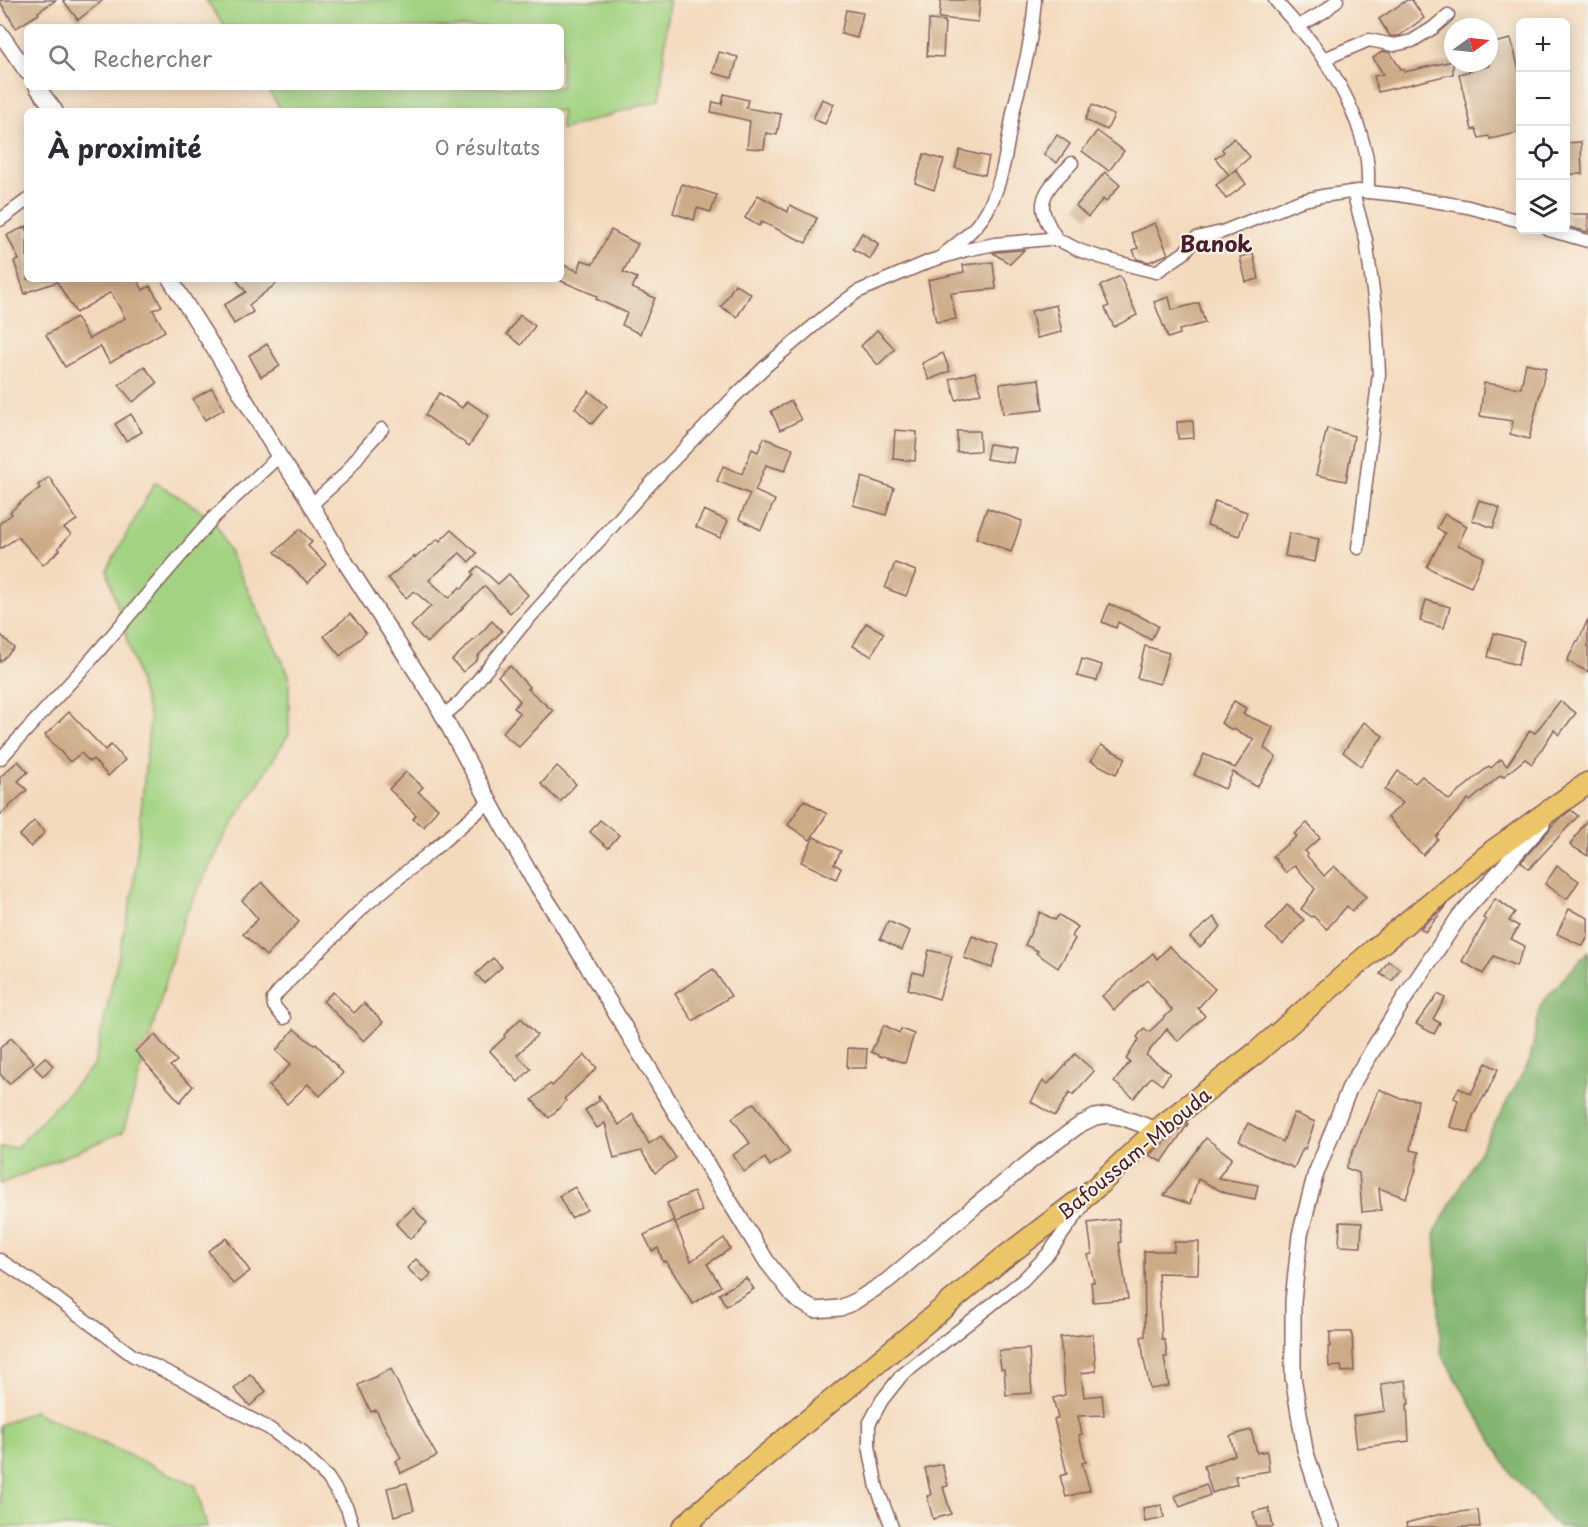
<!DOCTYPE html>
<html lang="fr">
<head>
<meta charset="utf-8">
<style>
  :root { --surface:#fff; --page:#f7f7f7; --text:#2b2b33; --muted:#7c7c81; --line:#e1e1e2 }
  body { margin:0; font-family:"Playpen Sans",sans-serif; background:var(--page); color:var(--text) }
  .controls { position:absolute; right:18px; top:18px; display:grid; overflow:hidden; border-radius:9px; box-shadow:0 3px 15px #0003 }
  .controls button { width:54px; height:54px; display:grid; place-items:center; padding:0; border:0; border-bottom:2px solid var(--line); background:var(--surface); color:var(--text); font:30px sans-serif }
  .compass { position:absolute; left:1444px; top:18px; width:54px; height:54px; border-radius:50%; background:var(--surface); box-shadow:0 3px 15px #0003; rotate:75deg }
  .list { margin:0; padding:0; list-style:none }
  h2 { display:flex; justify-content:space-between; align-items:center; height:78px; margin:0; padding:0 24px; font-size:26px }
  h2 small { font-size:20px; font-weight:400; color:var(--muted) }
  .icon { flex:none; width:33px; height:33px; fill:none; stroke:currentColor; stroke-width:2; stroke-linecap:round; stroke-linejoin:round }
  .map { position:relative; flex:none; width:1588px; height:1527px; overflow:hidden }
  .search { position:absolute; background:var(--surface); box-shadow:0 3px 15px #0003; left:24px; top:24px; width:540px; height:66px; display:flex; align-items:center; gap:15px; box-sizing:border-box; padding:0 21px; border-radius:9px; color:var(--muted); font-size:22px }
  .panel { position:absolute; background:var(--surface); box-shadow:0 3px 15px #0003; left:24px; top:108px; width:540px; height:174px; border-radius:9px }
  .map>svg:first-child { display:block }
  .green { fill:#a3d382; stroke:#767956; stroke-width:1.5 }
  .forest { fill:#82b570; stroke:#666a4e; stroke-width:1.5 }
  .building { fill:#ccab87 }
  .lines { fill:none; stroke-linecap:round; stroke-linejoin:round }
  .minor-casing { stroke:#86605e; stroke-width:15 }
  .tertiary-casing { stroke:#86605e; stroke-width:18 }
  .trunk-casing { stroke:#86605e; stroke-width:24 }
  .minor { stroke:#fff; stroke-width:12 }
  .tertiary { stroke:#fff; stroke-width:15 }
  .trunk { stroke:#edc569; stroke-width:21 }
  .labels { text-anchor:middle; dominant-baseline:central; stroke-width:4.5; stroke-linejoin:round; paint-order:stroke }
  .street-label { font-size:20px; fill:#4a1f2b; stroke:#f7f3e8 }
  .quarter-label { font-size:22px; font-weight:bold; fill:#4a1f2b; stroke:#f7f3e8 }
</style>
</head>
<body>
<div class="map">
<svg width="1588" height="1527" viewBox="0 0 1588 1527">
  <rect width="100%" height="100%" fill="#f7f3e8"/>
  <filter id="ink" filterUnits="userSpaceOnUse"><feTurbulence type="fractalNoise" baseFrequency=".0167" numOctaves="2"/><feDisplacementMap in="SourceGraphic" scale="12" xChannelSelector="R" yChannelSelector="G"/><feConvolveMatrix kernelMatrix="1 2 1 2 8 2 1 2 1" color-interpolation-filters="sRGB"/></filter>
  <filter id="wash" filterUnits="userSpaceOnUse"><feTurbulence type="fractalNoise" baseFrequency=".008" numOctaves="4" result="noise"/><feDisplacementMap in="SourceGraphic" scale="24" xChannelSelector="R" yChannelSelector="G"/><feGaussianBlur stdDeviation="1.35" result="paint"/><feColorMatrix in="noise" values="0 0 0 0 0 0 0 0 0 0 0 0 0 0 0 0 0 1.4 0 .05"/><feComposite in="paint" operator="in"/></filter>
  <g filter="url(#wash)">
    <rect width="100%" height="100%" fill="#f4dabd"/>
    <g class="green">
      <polygon points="206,0 669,0 660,100 561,130 561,111 282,111 266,87 561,87 561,27 225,27"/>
      <polygon points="155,482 213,518 289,675 289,734 227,833 184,917 123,1132 0,1184 0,1148 17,1147 94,1065 133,892 150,719 107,570"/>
      <polygon points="33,1411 196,1486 207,1527 0,1527 0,1425"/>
    </g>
    <polygon class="forest" points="1588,951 1588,1527 1557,1527 1510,1472 1441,1353 1435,1232 1530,1060 1541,1004"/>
    <g id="blocks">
      <g class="building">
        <polygon points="0,0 56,0 38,12 39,14 16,28 0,2"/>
        <polygon points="63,0 103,0 78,20"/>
        <polygon points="941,0 980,0 978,22 939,18"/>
        <polygon points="1407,0 1412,0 1424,18 1399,36 1390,36 1379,19"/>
        <polygon points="846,10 863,13 857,38 841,34"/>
        <polygon points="929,20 945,21 943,57 927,56"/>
        <polygon points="1511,39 1521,78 1521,132 1490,139 1489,136 1479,138 1476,129 1472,130 1459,74 1489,66 1489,44"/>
        <polygon points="1383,51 1390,53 1401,69 1404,69 1404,72 1453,61 1453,74 1378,92 1374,76 1383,74 1373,58"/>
        <polygon points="719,52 738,57 732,78 713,73"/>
        <polygon points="724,94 748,100 746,108 781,114 777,135 766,133 764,149 747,148 750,121 711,112 713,102 722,104"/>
        <polygon points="822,99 834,104 825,124 813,119"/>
        <polygon points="1092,105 1114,115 1107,130 1085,120"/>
        <polygon points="1097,131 1124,151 1109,171 1082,151"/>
        <polygon points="1057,135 1070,144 1057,163 1044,154"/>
        <polygon points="1234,138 1250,157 1229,175 1215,158 1224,152 1222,149"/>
        <polygon points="1581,142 1582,174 1566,174 1566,143"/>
        <polygon points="960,150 989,157 985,175 955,168"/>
        <polygon points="924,154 944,160 934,190 915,183"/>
        <polygon points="1236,170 1246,184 1226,199 1216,185"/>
        <polygon points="1105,172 1120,185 1106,202 1103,199 1088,217 1076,206"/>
        <polygon points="682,184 717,195 711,212 697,208 694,220 673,213"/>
        <polygon points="758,195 788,212 790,205 817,218 806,243 762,222 759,226 745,218"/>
        <polygon points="1566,214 1588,214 1588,232 1569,227"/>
        <polygon points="1155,223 1168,254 1149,262 1137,259 1133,250 1138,248 1131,233"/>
        <polygon points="27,226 27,279 137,279 143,290 150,286 162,306 153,310 165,331 110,363 100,346 65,367 46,335 76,317 89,339 125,318 111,292 76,313 57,282 27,292 27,294 25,294 14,261 19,260 7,235"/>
        <polygon points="611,230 638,244 623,272 637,278 632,288 655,298 640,334 622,325 627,313 596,299 597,296 561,281 561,264 578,271 582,260 593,264"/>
        <polygon points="862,233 879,244 870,259 853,249"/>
        <polygon points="1024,250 1010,264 993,253 996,252"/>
        <polygon points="1253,254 1259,279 1246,282 1240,257"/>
        <polygon points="993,262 996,289 951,293 956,319 936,322 928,280 964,272 963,265"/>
        <polygon points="1120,276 1137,315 1114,327 1105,308 1109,306 1100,286"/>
        <polygon points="236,279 282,279 249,305 253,312 234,324 224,305 246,292"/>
        <polygon points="735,284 751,294 737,317 721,307"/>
        <polygon points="1169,297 1172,310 1199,303 1205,323 1179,330 1180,334 1168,338 1154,302"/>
        <polygon points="1056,305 1062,332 1037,338 1031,311"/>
        <polygon points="520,315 535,326 521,345 507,334"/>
        <polygon points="877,330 895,349 878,365 861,346"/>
        <polygon points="267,344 280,366 261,377 249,355"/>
        <polygon points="943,353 950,371 929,380 922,363"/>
        <polygon points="1526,363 1546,368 1529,439 1510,434 1513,421 1480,416 1484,383 1521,388"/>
        <polygon points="144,366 157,383 133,402 119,385"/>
        <polygon points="975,372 981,393 956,400 950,379"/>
        <polygon points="1039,379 1043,410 1003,414 1000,384"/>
        <polygon points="212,388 224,409 205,420 193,399"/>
        <polygon points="589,391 607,406 592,424 575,408"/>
        <polygon points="439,393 462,408 467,401 489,416 469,446 425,415"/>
        <polygon points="791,401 801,420 780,430 771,411"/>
        <polygon points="131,414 142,432 126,441 115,424"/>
        <polygon points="1193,421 1194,438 1178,439 1177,422"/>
        <polygon points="1327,428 1354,436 1346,481 1316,475"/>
        <polygon points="895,430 917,432 915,461 893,459"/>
        <polygon points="957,431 979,431 980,451 957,452"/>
        <polygon points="764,438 793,449 785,471 766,465 755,491 775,500 761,530 739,519 750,494 717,481 723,466 742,474 752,449 758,452"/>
        <polygon points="989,444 1016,448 1013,463 986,459"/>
        <polygon points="49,477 77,520 64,528 71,534 58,548 60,550 43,565 18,537 0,549 0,523 12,514 10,512 21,502 40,488 38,485"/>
        <polygon points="862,477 894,488 886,515 853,505"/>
        <polygon points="1479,500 1500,508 1493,528 1472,520"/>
        <polygon points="1215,501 1247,512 1239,536 1207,525"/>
        <polygon points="987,508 1022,521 1011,552 976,538"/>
        <polygon points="704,510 728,521 720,538 696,527"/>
        <polygon points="1445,514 1467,526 1458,545 1484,557 1471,587 1444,575 1444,576 1427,567 1445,533 1437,528"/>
        <polygon points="300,529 312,542 308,546 326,564 308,583 275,552"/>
        <polygon points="451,530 477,553 469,562 460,553 429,580 449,598 460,587 462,589 474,574 472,572 478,566 498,584 509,574 528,595 510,613 485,586 427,643 411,626 431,606 414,591 406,598 388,578 414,556 415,558 438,539 440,541"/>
        <polygon points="1289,533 1319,539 1315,562 1285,556"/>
        <polygon points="895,563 916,571 906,596 885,588"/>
        <polygon points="1426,600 1450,607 1444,628 1420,621"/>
        <polygon points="1109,604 1136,614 1158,626 1151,640 1118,622 1116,628 1102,622"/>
        <polygon points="350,614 366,633 340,656 324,636"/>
        <polygon points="1588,619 1588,672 1567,661 1577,641 1578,642"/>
        <polygon points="492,621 502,631 477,657 478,659 463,672 452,660 477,637"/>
        <polygon points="866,623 884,633 871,656 853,646"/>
        <polygon points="1494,633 1524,641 1518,665 1488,657"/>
        <polygon points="0,634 14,648 0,662"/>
        <polygon points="1145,646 1169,653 1160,684 1137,678"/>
        <polygon points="1082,659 1102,665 1097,681 1077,676"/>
        <polygon points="510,666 530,688 528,689 553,711 519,747 502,733 520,713 514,708 520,701 498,676"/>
        <polygon points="1234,701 1246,708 1243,714 1273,727 1264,748 1276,757 1257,787 1233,772 1225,789 1194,775 1204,754 1235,768 1254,739 1233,729 1232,730 1221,723"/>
        <polygon points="1560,701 1576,713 1559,735 1554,730 1532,764 1525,759 1503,777 1501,775 1470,801 1468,799 1436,837 1438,839 1423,855 1407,840 1407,839 1388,817 1403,803 1385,790 1398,771 1415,783 1422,776 1449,800 1489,766 1491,768 1501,759 1507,766 1530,730 1535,733"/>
        <polygon points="69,712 105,750 111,745 125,760 108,776 93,759 90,762 81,753 70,762 45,735"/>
        <polygon points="1364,722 1383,736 1361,766 1343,752"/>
        <polygon points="1101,745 1126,758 1116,774 1091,761"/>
        <polygon points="18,761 28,772 18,781 27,790 0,815 0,777"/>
        <polygon points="557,766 576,784 560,802 541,784"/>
        <polygon points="406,772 423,787 418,792 438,808 424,827 413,819 416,815 389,789"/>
        <polygon points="804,800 827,814 810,840 788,825"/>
        <polygon points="1571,810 1578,816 1529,869 1521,862 1549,830 1552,825"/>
        <polygon points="1588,818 1588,856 1570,845"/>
        <polygon points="600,820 619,835 608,848 590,832"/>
        <polygon points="34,821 45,832 31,847 19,836"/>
        <polygon points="1307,823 1320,838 1305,851 1308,854 1307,856 1324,876 1334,866 1366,897 1352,911 1347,906 1327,929 1313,916 1312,917 1301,909 1315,889 1295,865 1286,873 1273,856 1297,836 1294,834"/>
        <polygon points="814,837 841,851 834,864 841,868 836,879 801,862"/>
        <polygon points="1557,866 1579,881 1567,899 1545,884"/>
        <polygon points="262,882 299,922 266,956 243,934 258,919 242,900"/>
        <polygon points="1495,899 1515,912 1509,921 1519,926 1511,939 1525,946 1516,966 1494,956 1483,974 1462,961 1486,920 1483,918"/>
        <polygon points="1448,904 1425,932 1420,928"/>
        <polygon points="1287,905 1304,920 1283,944 1266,929"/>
        <polygon points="1569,909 1588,918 1588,936 1583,946 1557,934"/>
        <polygon points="1040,912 1055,920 1059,915 1078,927 1072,936 1075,939 1058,968 1036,953 1038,951 1025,945"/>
        <polygon points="1214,917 1221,927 1200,947 1190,937"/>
        <polygon points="888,921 910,931 902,950 880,939"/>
        <polygon points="972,936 999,945 992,968 964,958"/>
        <polygon points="1169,946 1215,989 1198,1008 1205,1016 1178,1041 1167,1029 1146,1055 1170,1073 1162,1085 1151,1077 1134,1098 1114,1082 1130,1062 1126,1059 1139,1039 1137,1037 1144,1028 1149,1032 1172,1010 1147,980 1114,1010 1102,996 1153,953 1157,959"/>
        <polygon points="929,950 952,956 939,999 908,989 913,972 923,975"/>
        <polygon points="493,958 502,967 484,983 476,974"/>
        <polygon points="1388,961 1400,969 1392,981 1380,974"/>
        <polygon points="713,969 731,996 693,1021 675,994"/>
        <polygon points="333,992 354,1013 364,1003 383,1022 364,1041 323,1001"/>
        <polygon points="1438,994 1445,998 1433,1019 1440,1023 1434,1034 1416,1024"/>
        <polygon points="521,1018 537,1035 517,1055 531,1069 518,1082 490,1051 505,1037 504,1035"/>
        <polygon points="884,1025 899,1033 901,1029 914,1034 905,1063 883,1056 882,1057 871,1052"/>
        <polygon points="294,1029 314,1045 316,1044 343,1073 320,1096 308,1084 287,1104 269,1086 291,1064 276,1051"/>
        <polygon points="155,1035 177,1061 170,1066 193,1086 180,1102 135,1051"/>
        <polygon points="11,1038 34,1062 9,1084 0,1074 0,1048"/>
        <polygon points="848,1048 867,1049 866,1068 847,1068"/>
        <polygon points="1075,1054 1094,1071 1073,1095 1070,1092 1055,1116 1031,1102 1043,1081 1048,1084"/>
        <polygon points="585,1055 597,1068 564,1099 566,1101 549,1118 532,1100 550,1084 552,1086"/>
        <polygon points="45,1057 53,1066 43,1076 34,1067"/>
        <polygon points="1486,1063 1498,1069 1485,1097 1484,1096 1473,1116 1469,1133 1450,1127 1458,1100 1454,1098 1459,1088 1471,1094"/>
        <polygon points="1379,1089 1399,1098 1418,1100 1410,1150 1419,1152 1415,1170 1416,1170 1406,1198 1379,1188 1381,1210 1362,1212 1359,1173 1346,1168"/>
        <polygon points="599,1096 619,1125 633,1114 649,1144 661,1136 676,1158 655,1173 641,1151 614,1158 605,1123 597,1128 585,1110 599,1101 598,1097"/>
        <polygon points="754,1103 790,1152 770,1166 765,1158 744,1172 733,1155 750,1143 732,1118"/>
        <polygon points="1294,1113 1315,1122 1305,1149 1303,1148 1294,1168 1268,1157 1239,1141 1248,1123 1283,1142"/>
        <polygon points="1187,1123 1188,1124 1162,1162 1149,1155"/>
        <polygon points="1206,1138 1232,1158 1218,1178 1258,1185 1255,1199 1225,1193 1198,1179 1190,1204 1164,1195"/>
        <polygon points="575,1187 587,1210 571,1218 559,1196"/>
        <polygon points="694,1192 702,1211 675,1223 667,1203"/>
        <polygon points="413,1208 427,1223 410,1239 396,1224"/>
        <polygon points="1119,1219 1121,1242 1119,1243 1128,1299 1093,1302 1091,1282 1094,1282 1088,1255 1092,1254 1088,1223"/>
        <polygon points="674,1220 691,1261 724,1238 730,1249 707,1264 721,1286 693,1304 666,1261 663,1262 658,1248 652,1251 644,1235"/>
        <polygon points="1340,1222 1362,1223 1361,1247 1339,1246"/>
        <polygon points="226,1238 250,1271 233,1284 208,1251"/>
        <polygon points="1174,1242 1199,1242 1198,1274 1158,1273 1162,1340 1165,1340 1167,1357 1164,1357 1169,1386 1150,1389 1144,1360 1141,1337 1145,1336 1144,1251 1174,1251"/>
        <polygon points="416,1259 431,1274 423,1283 407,1268"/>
        <polygon points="746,1278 754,1289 726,1306 719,1294"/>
        <polygon points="1330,1332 1352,1332 1354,1371 1342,1372 1341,1366 1329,1367 1328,1347 1330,1347"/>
        <polygon points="1093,1334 1096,1371 1081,1373 1084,1397 1102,1395 1104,1415 1078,1416 1082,1434 1079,1435 1086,1462 1082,1463 1090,1490 1066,1497 1060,1476 1067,1474 1054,1419 1058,1418 1053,1398 1065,1395 1060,1337"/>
        <polygon points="1029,1349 1032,1393 1006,1395 1004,1369 1001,1369 999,1351"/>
        <polygon points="391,1369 407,1403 437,1456 401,1473 396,1461 401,1458 376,1410 371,1412 358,1385"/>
        <polygon points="250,1374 266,1391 250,1406 234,1389"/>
        <polygon points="1406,1380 1409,1404 1407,1404 1409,1441 1357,1448 1353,1416 1385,1411 1381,1384"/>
        <polygon points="1251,1430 1257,1453 1267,1451 1269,1471 1235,1476 1237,1484 1212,1493 1204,1466 1235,1455 1230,1436"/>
        <polygon points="942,1464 948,1486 943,1487 951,1514 933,1519 927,1496 931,1495 925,1468"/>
        <polygon points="407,1483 414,1510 394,1516 387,1488"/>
        <polygon points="1206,1484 1210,1495 1180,1507 1175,1496"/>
        <polygon points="1162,1505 1164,1518 1145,1522 1143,1508"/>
        <polygon points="1269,1508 1273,1527 1257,1527 1253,1512"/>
        <polygon points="1478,1510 1480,1527 1407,1527 1406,1523 1441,1514"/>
      </g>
    </g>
  </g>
  <g filter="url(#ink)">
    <use href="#blocks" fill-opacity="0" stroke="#86605e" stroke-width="1.5"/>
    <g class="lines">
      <g class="minor-casing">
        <g id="minor">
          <path d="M1275 0C1290 18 1307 35 1320 54 1339 81 1356 114 1364 146 1369 161 1368 177 1368 192"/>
          <polyline points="1297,27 1325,11 1337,0"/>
          <polyline points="1324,59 1369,40 1394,45 1412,41 1433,28 1448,15"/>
          <polyline points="1353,192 1366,240 1376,313 1379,374 1358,548"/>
          <polyline points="0,220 27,200"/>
          <polyline points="1549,230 1588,241"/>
          <path d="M1057 239C1052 230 1043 218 1043 207 1042 190 1061 175 1072 163"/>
          <path d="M945 253C960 242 981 224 989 207 1004 177 1007 145 1013 113 1016 98 1021 83 1024 68 1030 46 1033 23 1035 0"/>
          <polyline points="311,505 344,475 363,450 382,429"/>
          <path d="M443 716 461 701 522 626 656 478 731 400 766 366 824 317 857 292 930 261 966 250 995 244 1049 239C1062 239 1072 248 1084 252 1108 260 1131 266 1156 272L1184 253 1196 238 1222 232 1300 201 1322 196 1358 191 1399 195 1468 207 1520 221"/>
          <polyline points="0,759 89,662 213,518 279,456"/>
          <polyline points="284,1018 274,1006 273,999 279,991 367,904 433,850 489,802"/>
          <polyline points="0,1260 45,1290 132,1355 189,1383 233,1409 270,1429 302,1453 328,1478 347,1508 353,1527"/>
          <polyline points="892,1527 877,1488 869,1446 869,1424 882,1400 901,1376 1023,1280 1048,1254 1084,1204"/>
        </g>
      </g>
      <g class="tertiary-casing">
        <g id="tertiary">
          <polyline points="0,33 27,72"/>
          <polyline points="37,87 55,111"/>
          <polyline points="170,279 218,355 279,456 305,494 340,554 435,701 501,823 533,879 561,922 712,1173 767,1262 797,1300 815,1310 840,1308 854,1302 887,1281 974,1207 1042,1152 1081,1124 1095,1117 1109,1115 1121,1117 1157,1130"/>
          <polyline points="1332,1527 1325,1512 1305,1450 1293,1377 1293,1301 1300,1235 1315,1176 1349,1089 1404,999 1459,917 1542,824"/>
        </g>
      </g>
      <g class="trunk-casing">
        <polyline id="trunk" points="683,1527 729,1486 1001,1260 1095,1188 1157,1130 1257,1052 1377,947 1494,850 1588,783"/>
      </g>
      <use href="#minor" class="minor"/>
      <use href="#tertiary" class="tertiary"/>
      <use href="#trunk" class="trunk"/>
    </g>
  </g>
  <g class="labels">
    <g class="street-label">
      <text transform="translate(1134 1153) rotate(-40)">Bafoussam-Mbouda</text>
    </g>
    <g class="quarter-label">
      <text x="1216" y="242">Banok</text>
    </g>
  </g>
</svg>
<div class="controls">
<button>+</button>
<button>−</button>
<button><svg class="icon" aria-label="locate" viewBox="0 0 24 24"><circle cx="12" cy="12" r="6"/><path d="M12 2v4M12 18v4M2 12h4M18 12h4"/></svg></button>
<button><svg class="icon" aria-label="layers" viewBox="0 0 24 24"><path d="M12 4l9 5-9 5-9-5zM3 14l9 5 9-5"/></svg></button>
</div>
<svg class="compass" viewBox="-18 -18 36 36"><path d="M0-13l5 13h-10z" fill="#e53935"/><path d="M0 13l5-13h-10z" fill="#7c7c81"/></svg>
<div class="search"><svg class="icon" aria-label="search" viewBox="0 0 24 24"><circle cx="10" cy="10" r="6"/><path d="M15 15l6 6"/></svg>Rechercher</div>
<section class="panel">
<h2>À proximité<small>0 résultats</small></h2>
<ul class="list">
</ul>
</section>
</div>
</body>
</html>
